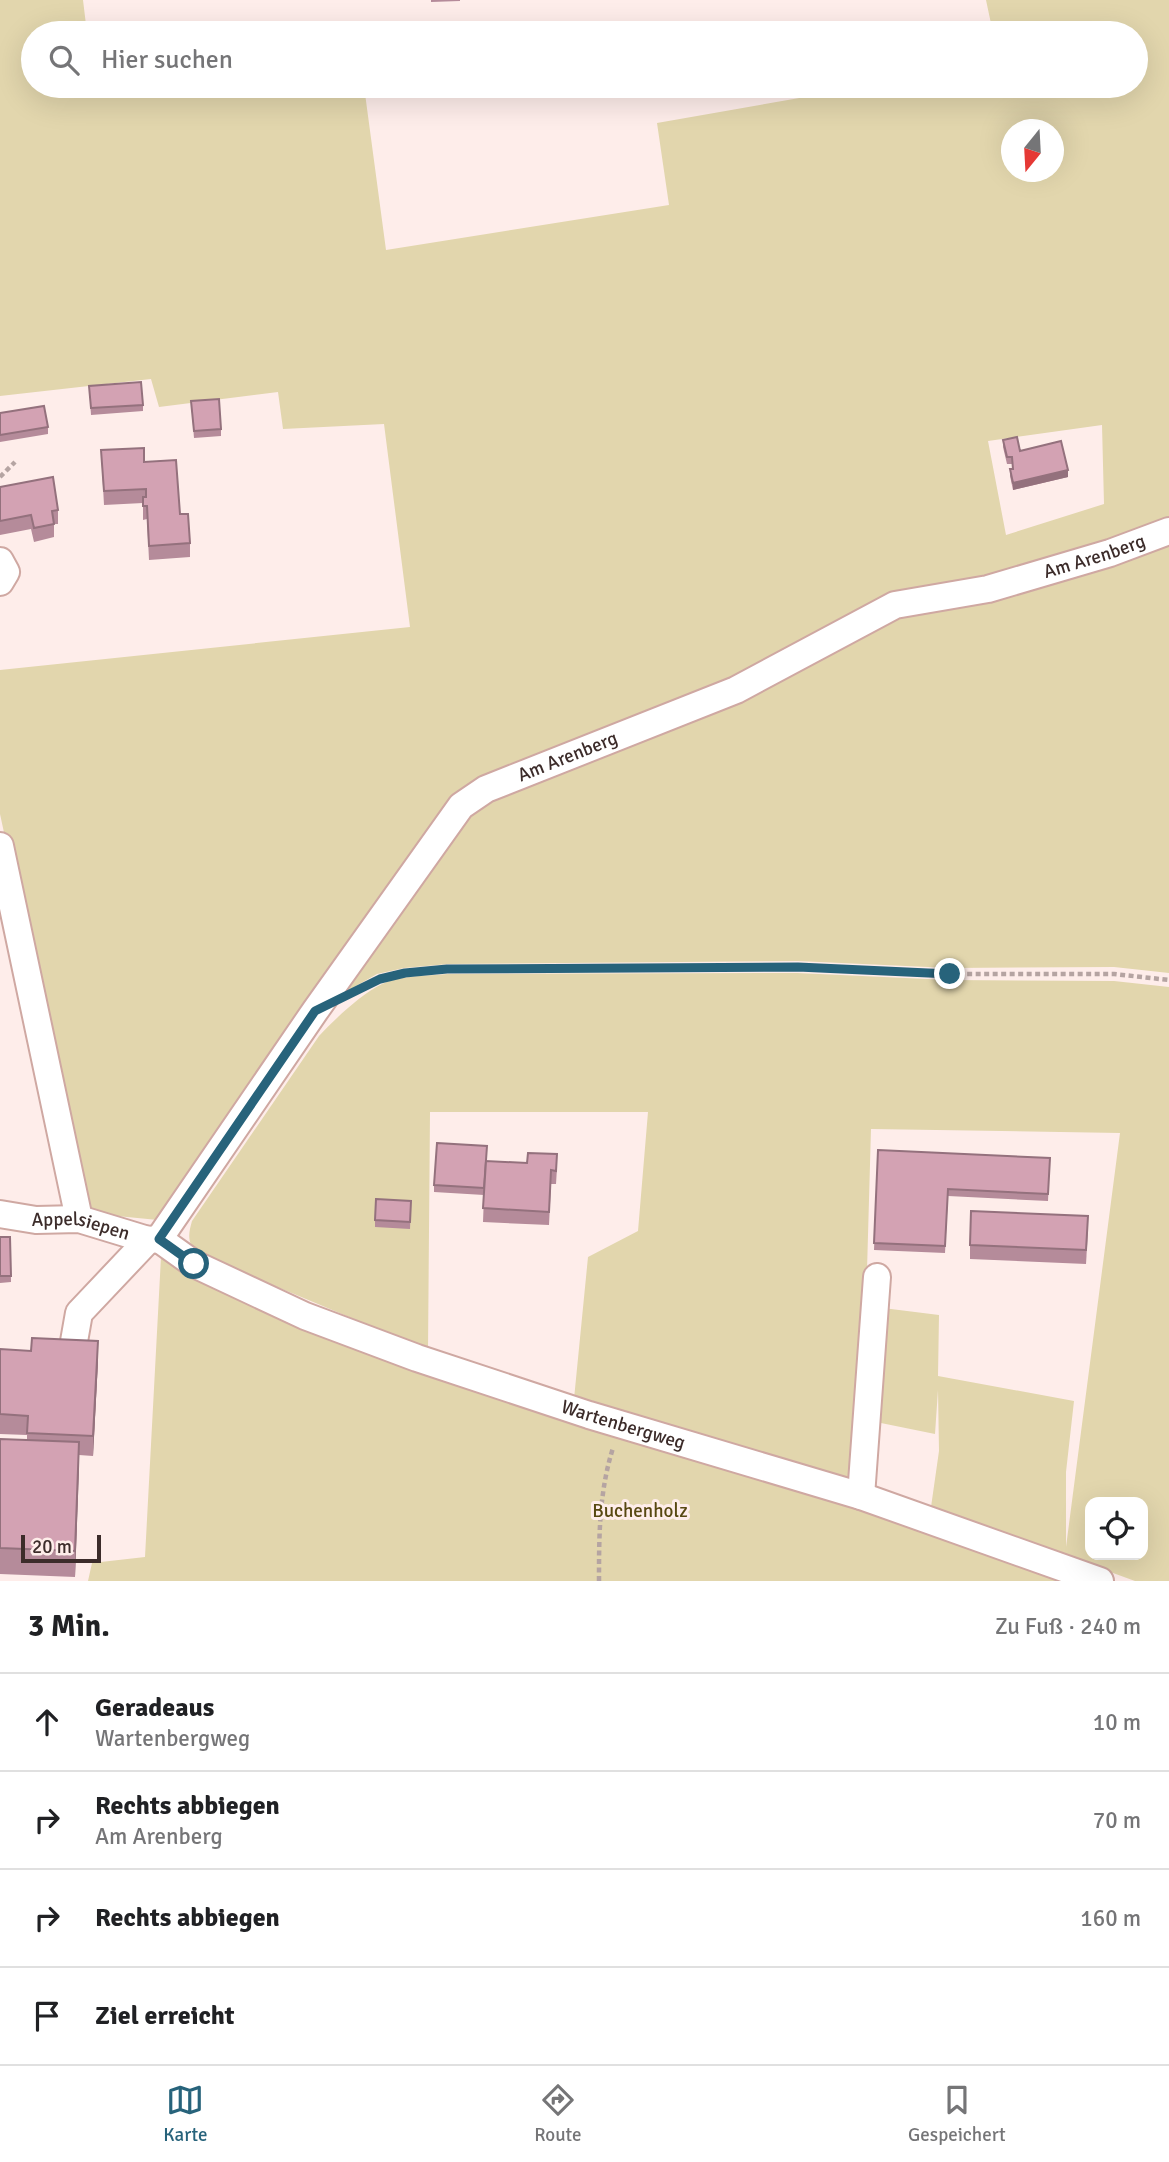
<!DOCTYPE html>
<html lang="de">
<head>
<meta charset="utf-8">
<style>
  :root { --surface:#fff; --page:#f6f6f6; --text:#202124; --muted:#757577; --line:#e0e0e0; --accent:#27637b }
  body { margin:0; font-family:Signika,sans-serif; background:var(--page); color:var(--text) }
  .controls { position:absolute; right:21px; bottom:21px; display:grid; overflow:hidden; border-radius:14px; box-shadow:0 7px 28px #0002 }
  .controls button { width:63px; height:63px; display:grid; place-items:center; padding:0; border:0; border-bottom:2px solid var(--line); background:var(--surface); color:var(--text); font:35px sans-serif }
  .compass { position:absolute; left:1001px; top:119px; width:63px; height:63px; border-radius:50%; background:var(--surface); box-shadow:0 7px 28px #0002; rotate:198deg }
  .scale { position:absolute; left:21px; bottom:18px; width:80px; box-sizing:border-box; padding-left:7px; border:4px solid #3c2c2a; border-top:0; font-size:19px; line-height:24px; white-space:nowrap; color:#3c2c2a; -webkit-text-stroke:5px #feedea; paint-order:stroke }
  .stop { position:absolute; width:21px; height:21px; margin:-16px; border:5px solid #27637b; border-radius:50%; background:#fff }
  .stop.end { background:#27637b; border-color:#fff; box-shadow:0 2px 7px #0008 }
  .list { margin:0; padding:0; list-style:none }
  h2 { display:flex; justify-content:space-between; align-items:center; height:91px; margin:0; padding:0 28px; font-size:30px }
  h2 small { font-size:23px; font-weight:400; color:var(--muted) }
  .list li { display:grid; grid-template-columns:46px 1fr auto; gap:21px; align-items:center; box-sizing:border-box; height:98px; padding:0 28px; border-top:2px solid var(--line) }
  .list b { display:block; font-size:26px; white-space:nowrap }
  .list p { margin:0; font-size:23px; white-space:nowrap; color:var(--muted) }
  .list em { font-size:23px; font-style:normal; color:var(--muted) }
  .icon { flex:none; width:38px; height:38px; fill:none; stroke:currentColor; stroke-width:2; stroke-linecap:round; stroke-linejoin:round }
  .map { position:relative; flex:none; width:1169px; height:1581px; overflow:hidden }
  .search { position:absolute; background:var(--surface); box-shadow:0 7px 28px #0002; left:21px; right:21px; top:21px; height:77px; display:flex; align-items:center; gap:18px; box-sizing:border-box; padding:0 24px; border-radius:38px; color:var(--muted); font-size:26px }
  .sheet { height:483px; background:var(--surface) }
  nav { display:flex; justify-content:space-around; align-items:center; box-sizing:border-box; height:98px; border-top:2px solid var(--line); background:var(--surface); font-size:19px; color:var(--muted) }
  nav a { display:grid; justify-items:center; gap:4px }
  nav .on { color:var(--accent) }
  .map>svg:first-child { display:block }
  .green { fill:#e2d6ad; fill-rule:evenodd }
  .lines { fill:none; stroke-linecap:round; stroke-linejoin:round }
  .minor-casing { stroke:#cfa8a2; stroke-width:30 }
  .path { stroke:#b5a4a2; stroke-width:4.5; stroke-dasharray:5 3.5; stroke-linecap:butt }
  .minor { stroke:#fff; stroke-width:26 }
  .wall { fill:#b58b9a }
  .shaded-wall { fill:#94717d }
  .building { fill:#d3a2b3; stroke:#94717d; stroke-width:2 }
  .route { stroke:#27637b; stroke-width:9 }
  .labels { text-anchor:middle; dominant-baseline:central; stroke-width:6; stroke-linejoin:round; paint-order:stroke }
  .street-label { font-size:19px; fill:#3c2c2a; stroke:#feedea }
  .park-label { font-size:19px; fill:#574811; stroke:#feedea }
</style>
</head>
<body>
<div class="map">
<svg width="1169" height="1581" viewBox="0 0 1169 1581">
  <rect width="100%" height="100%" fill="#feedea"/>
  <g class="green">
    <path d="M0 0H83L87 33H33V86H364L386 250 669 205 657 123 868 86H1136V33H993L986 0H1169V973L1114 967 949 968 798 961 448 964 404 968 377 974 342 994 468 810 490 795 739 695 897 612 989 597 1112 563 1109 539 986 581 895 599 736 683 482 784 460 802 301 1027 158 1220 86 1213 0 814V670L410 627 384 424 283 429 278 392 159 407 151 379 0 396ZM1012 130H1054V172H1012ZM1102 425 1104 504 1006 535 988 441Z"/>
    <path d="M797 973 949 980 1114 981 1169 987V1581H1135L931 1507 939 1451 938 1390 935 1434 876 1422 883 1308 939 1315 938 1376 1074 1401 1066 1472V1547L1120 1133 871 1129 866 1306 855 1485 574 1399 588 1257 638 1231 648 1112H430L428 1350 198 1254C187 1243 188 1235 192 1221L319 1036C335 1019 360 995 382 984 401 975 426 976 447 974ZM1090 1502H1143V1555H1090Z"/>
    <polygon points="161,1257 188,1273 1089,1581 88,1581 92,1563 145,1557"/>
  </g>
  <g class="lines">
    <g class="minor-casing">
      <g id="minor">
        <polyline points="0,561 6,572 0,582"/>
        <polyline points="0,846 79,1219"/>
        <path id="s1" d="M0 1214 36 1220 79 1219 148 1240 159 1239"/>
        <path id="s2" d="M159 1239 315 1011 461 806 486 789 736 690 895 605 988 589 1110 553 1169 531"/>
        <path id="s3" d="M159 1239 194 1264 305 1316 417 1358 589 1415 861 1496 1100 1581"/>
        <polyline points="73,1347 79,1313 148,1240"/>
        <polyline points="861,1496 877,1277"/>
      </g>
    </g>
    <g class="path">
      <polyline points="0,477 15,462"/>
      <path d="M366 986C392 974 419 972 447 969L798 967 950 974H1114L1169 980"/>
      <path d="M599 1581C599 1536 599 1492 613 1448"/>
    </g>
    <use href="#minor" class="minor"/>
  </g>
  <g class="wall">
    <polygon points="431,0 460,0 460,1 431,2"/>
    <polygon points="89,386 143,405 143,411 91,415"/>
    <polygon points="191,401 221,429 221,436 194,438"/>
    <polygon points="0,413 48,427 48,434 0,442"/>
    <polygon points="1003,440 1020,451 1068,477 1013,490 1010,476 1010,469 1012,469 1012,464 1007,464 1003,447"/>
    <polygon points="101,450 144,462 180,514 190,543 190,557 149,560 147,519 143,520 143,503 104,505"/>
    <polygon points="0,487 58,510 58,524 54,524 54,537 34,542 31,529 0,535"/>
    <polygon points="878,1150 1050,1158 1048,1201 948,1196 945,1253 874,1250"/>
    <polygon points="487,1161 557,1168 556,1184 551,1184 549,1225 483,1222 484,1195 434,1192 434,1185"/>
    <polygon points="411,1201 410,1229 375,1227 375,1220"/>
    <polygon points="1088,1230 1086,1264 970,1259 970,1245"/>
    <polygon points="0,1237 10,1237 11,1282 0,1283"/>
    <polygon points="0,1349 98,1361 93,1456 79,1455 75,1577 0,1574 0,1439 27,1440 27,1435 0,1434"/>
  </g>
  <g class="shaded-wall">
    <polygon points="1068,470 1068,477 1013,490 1013,483"/>
    <polygon points="98,1341 98,1361 93,1456 93,1436"/>
    <polygon points="79,1442 79,1468 75,1577 75,1551"/>
  </g>
  <g class="building">
    <polygon points="141,382 143,405 91,408 89,386"/>
    <polygon points="219,399 221,429 194,431 191,401"/>
    <polygon points="44,406 48,427 0,435 0,413"/>
    <polygon points="1017,437 1020,451 1061,441 1068,470 1013,483 1010,469 1013,469 1012,457 1007,457 1003,440"/>
    <polygon points="144,448 144,462 176,460 180,514 188,514 190,543 149,546 147,506 143,506 143,497 146,497 146,489 104,491 101,450"/>
    <polygon points="53,477 58,510 52,511 54,524 34,528 31,515 0,521 0,487"/>
    <polygon points="437,1143 487,1146 484,1188 434,1185"/>
    <polygon points="878,1150 1050,1158 1048,1194 948,1189 945,1246 874,1243"/>
    <polygon points="528,1153 557,1154 556,1171 551,1170 549,1212 483,1208 486,1161 527,1163"/>
    <polygon points="376,1199 411,1201 410,1222 375,1220"/>
    <polygon points="971,1211 1088,1216 1086,1250 970,1245"/>
    <polygon points="0,1237 10,1237 11,1276 0,1276"/>
    <polygon points="32,1338 98,1341 93,1436 27,1433 28,1416 0,1414 0,1349 31,1351"/>
    <polygon points="0,1439 79,1442 75,1551 0,1548"/>
  </g>
  <g class="lines">
    <polyline class="route" points="194,1264 159,1239 315,1011 380,979 405,973 447,969 798,967 950,974"/>
  </g>
  <g class="labels">
    <g class="street-label">
      <text stroke="none"><textPath href="#s2" startOffset="1213">Am Arenberg</textPath></text>
      <text stroke="none"><textPath href="#s2" startOffset="646">Am Arenberg</textPath></text>
      <text stroke="none"><textPath href="#s1" startOffset="82">Appelsiepen</textPath></text>
      <text stroke="none"><textPath href="#s3" startOffset="502">Wartenbergweg</textPath></text>
    </g>
    <g class="park-label">
      <text x="640" y="1511">Buchenholz</text>
    </g>
  </g>
</svg>
<div class="controls">
<button><svg class="icon" aria-label="locate" viewBox="0 0 24 24"><circle cx="12" cy="12" r="6"/><path d="M12 2v4M12 18v4M2 12h4M18 12h4"/></svg></button>
</div>
<svg class="compass" viewBox="-18 -18 36 36"><path d="M0-13l5 13h-10z" fill="#e53935"/><path d="M0 13l5-13h-10z" fill="#757577"/></svg>
<div class="scale">20 m</div>
<div class="stop" style="left:194px;top:1264px"></div>
<div class="stop end" style="left:950px;top:974px"></div>
<div class="search"><svg class="icon" aria-label="search" viewBox="0 0 24 24"><circle cx="10" cy="10" r="6"/><path d="M15 15l6 6"/></svg>Hier suchen</div>
</div>
<section class="sheet">
<h2>3 Min.<small>Zu Fuß · 240 m</small></h2>
<ul class="list">
<li><svg class="icon" aria-label="ahead" viewBox="0 0 24 24"><path d="M12 20V5M6 11l6-6 6 6"/></svg><div><b>Geradeaus</b><p>Wartenbergweg</p></div><em>10 m</em></li>
<li><svg class="icon" aria-label="right" viewBox="0 0 24 24"><path d="M7 20v-9h11M14 6l5 5-5 5"/></svg><div><b>Rechts abbiegen</b><p>Am Arenberg</p></div><em>70 m</em></li>
<li><svg class="icon" aria-label="right" viewBox="0 0 24 24"><path d="M7 20v-9h11M14 6l5 5-5 5"/></svg><div><b>Rechts abbiegen</b></div><em>160 m</em></li>
<li><svg class="icon" aria-label="arrive" viewBox="0 0 24 24"><path d="M6 21V4h12l-3 4 3 4H6"/></svg><div><b>Ziel erreicht</b></div></li>
</ul>
</section>
<nav>
<a class="on"><svg class="icon" aria-label="map" viewBox="0 0 24 24"><path d="M3 6l6-2 6 2 6-2v14l-6 2-6-2-6 2zM9 4v14M15 6v14"/></svg>Karte</a>
<a><svg class="icon" aria-label="directions" viewBox="0 0 24 24"><path d="M12 3l9 9-9 9-9-9zM9 14v-3h6M13 9l2 2-2 2"/></svg>Route</a>
<a><svg class="icon" aria-label="saved" viewBox="0 0 24 24"><path d="M7 4h10v16l-5-4-5 4z"/></svg>Gespeichert</a>
</nav>
</body>
</html>
